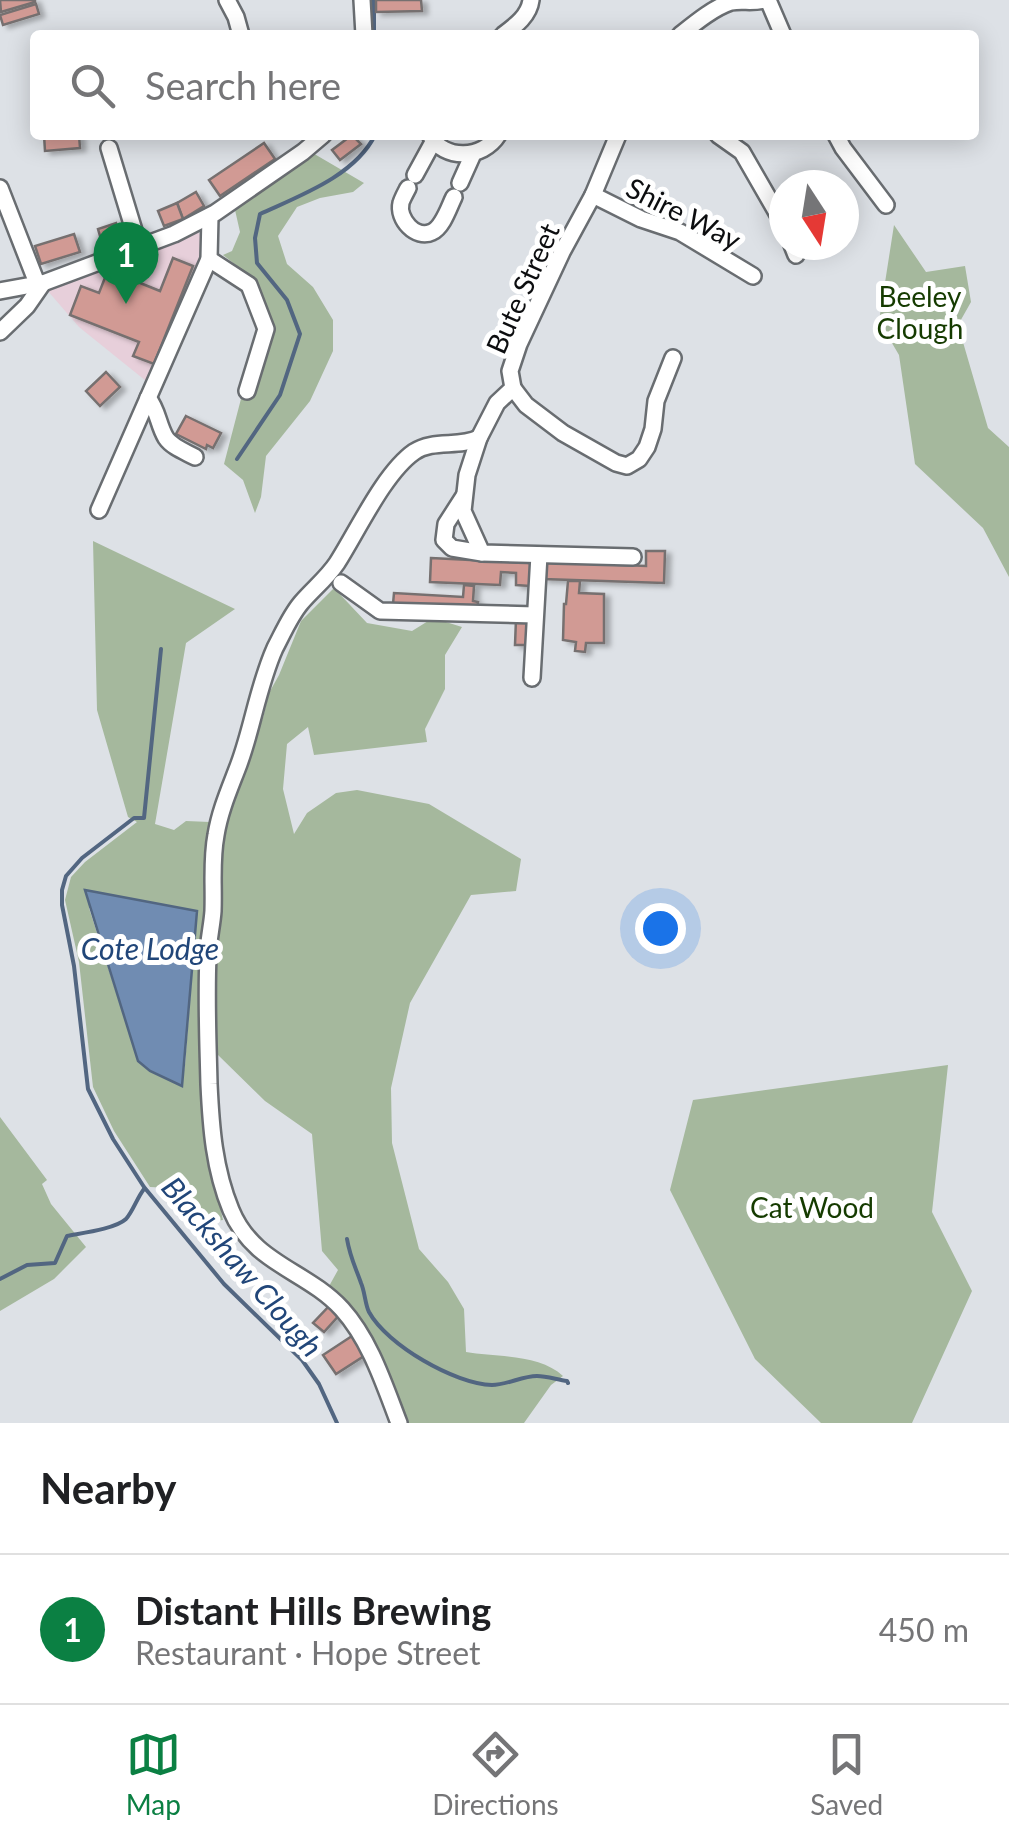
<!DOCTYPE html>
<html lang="en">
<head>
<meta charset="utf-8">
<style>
  :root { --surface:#fff; --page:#f2f2f2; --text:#202124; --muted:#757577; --line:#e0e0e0; --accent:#0b8043 }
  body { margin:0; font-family:Lato,sans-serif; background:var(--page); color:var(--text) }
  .compass { position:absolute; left:769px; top:170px; width:90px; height:90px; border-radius:50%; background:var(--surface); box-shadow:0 5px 25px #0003; rotate:168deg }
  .you { position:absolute; left:660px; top:928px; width:35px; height:35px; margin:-25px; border:8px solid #fff; border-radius:50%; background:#1a73e8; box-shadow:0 0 0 15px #1a73e833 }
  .badge { display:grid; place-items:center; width:65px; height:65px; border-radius:50%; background:var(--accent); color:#fff; font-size:32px; font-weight:700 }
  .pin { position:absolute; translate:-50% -82px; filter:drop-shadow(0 2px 5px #0008) }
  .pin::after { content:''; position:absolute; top:52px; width:35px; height:30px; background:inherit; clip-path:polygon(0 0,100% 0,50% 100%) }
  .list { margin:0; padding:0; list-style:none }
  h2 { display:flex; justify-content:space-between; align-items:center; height:130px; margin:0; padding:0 40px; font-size:42px }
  h2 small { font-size:32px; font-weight:400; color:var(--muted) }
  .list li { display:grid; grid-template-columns:65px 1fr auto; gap:30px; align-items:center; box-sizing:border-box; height:150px; padding:0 40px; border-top:2px solid var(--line) }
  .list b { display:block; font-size:38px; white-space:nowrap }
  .list p { margin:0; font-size:32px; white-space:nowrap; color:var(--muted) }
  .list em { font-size:32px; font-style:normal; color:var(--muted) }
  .icon { flex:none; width:55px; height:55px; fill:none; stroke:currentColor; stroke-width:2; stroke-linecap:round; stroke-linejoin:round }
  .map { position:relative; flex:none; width:1009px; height:1423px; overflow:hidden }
  .search { position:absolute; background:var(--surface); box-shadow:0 5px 25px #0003; left:30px; right:30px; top:30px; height:110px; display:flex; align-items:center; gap:25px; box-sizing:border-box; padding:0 35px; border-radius:10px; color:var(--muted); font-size:38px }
  .sheet { height:280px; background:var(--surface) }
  nav { display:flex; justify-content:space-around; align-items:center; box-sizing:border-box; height:140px; border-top:2px solid var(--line); background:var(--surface); font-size:28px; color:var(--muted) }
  nav a { display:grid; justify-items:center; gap:5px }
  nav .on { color:var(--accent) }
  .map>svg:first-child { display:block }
  .commercial { fill:#e7cfda }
  .green { fill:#a5b89d; fill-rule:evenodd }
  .water { fill:#708cb2; stroke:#526681; stroke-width:2.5 }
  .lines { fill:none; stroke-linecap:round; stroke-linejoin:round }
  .stream { stroke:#526681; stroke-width:4 }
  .building { fill:#d19a94; stroke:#76706f; stroke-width:2.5; filter:url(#shadow) }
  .minor-casing { stroke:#696d71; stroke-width:20 }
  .minor { stroke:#fff; stroke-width:15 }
  .labels { text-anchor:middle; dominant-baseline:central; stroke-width:10; stroke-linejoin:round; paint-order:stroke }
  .street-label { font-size:28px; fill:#0c0d0f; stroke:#fff }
  .park-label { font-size:28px; fill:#153b00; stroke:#fff }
  .water-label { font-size:30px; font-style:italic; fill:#214679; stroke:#fff }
</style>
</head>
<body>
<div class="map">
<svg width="1009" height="1423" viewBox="0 0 1009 1423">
  <defs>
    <filter id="shadow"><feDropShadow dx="5.5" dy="3" stdDeviation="2.5" flood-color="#0004"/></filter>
  </defs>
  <rect width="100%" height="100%" fill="#dde1e6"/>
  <polygon class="commercial" points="198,232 204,240 201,267 151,385 79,327 47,290 108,264"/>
  <g class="green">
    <polygon points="311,152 364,183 353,192 320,198 297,207 278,236 287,264 313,287 333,320 333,351 310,401 266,456 261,497 255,513 243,480 224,464 242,395 272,327 256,281 223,255 232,251 240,232 235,210"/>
    <polygon points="894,225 926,272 965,266 971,302 958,325 988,428 1009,447 1009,577 983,528 915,464 899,355 879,321"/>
    <path d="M93 541 235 609 186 643 155 824 174 830 186 821 210 822 204 862 205 903 199 1020 206 1143 223 1220C196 1224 184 1208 170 1188L150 1187 114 1131 93 1087 79 962 65 900 71 877 85 862 137 822 128 817 97 710ZM89 908 197 911 185 1065 181 1086 138 1061Z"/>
    <path d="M334 588 367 623 412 631 433 618 462 627 445 655V689L425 729 427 742 314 755 308 727 287 744 283 789 294 834 307 813 336 793 357 790 429 804 521 859 516 891 471 895 410 1003 391 1088 392 1143 419 1249 448 1282 464 1309 466 1352C496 1357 540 1354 563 1376L551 1385 524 1423H408L328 1288 338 1270 322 1251 312 1134 265 1101 217 1054 216 957 220 902 219 871 223 825 235 787 263 718 269 693 279 675 301 621Z"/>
    <polygon points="948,1065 932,1212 972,1291 912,1423 821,1423 755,1359 670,1190 693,1100"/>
    <polygon points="0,1117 47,1180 42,1184 51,1204 86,1247 54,1279 0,1311"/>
  </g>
  <polygon class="water" points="85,890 197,911 182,1086 150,1071 138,1061"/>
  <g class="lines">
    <g class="stream">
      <polyline points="374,0 374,35"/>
      <path d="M237 459 280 395 300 334 287 300 257 263 255 238 260 214C299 196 355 176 375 135"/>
      <polyline points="161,649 144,818 134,818 82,858 66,876 62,890 62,905 74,966 88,1089 113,1139 144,1187 224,1284 302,1360 319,1384 337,1423"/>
      <path d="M347 1239C350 1257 355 1266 361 1283 365 1292 365 1304 369 1312 387 1345 455 1384 492 1385 507 1385 522 1376 537 1376 547 1376 558 1380 567 1381L568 1383"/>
      <path d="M0 1279 27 1265 55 1263 67 1236C82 1233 115 1229 126 1219 133 1211 137 1198 144 1189"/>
    </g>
  </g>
  <g class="building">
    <polygon points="0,0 35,0 35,2 1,12"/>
    <polygon points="376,0 421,0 422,11 376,12"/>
    <polygon points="36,4 39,14 3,25 0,15"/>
    <polygon points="44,135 79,135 80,148 45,151"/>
    <polygon points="352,135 361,144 340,160 332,150"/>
    <polygon points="264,143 275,159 220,196 209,180"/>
    <polygon points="196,192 204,206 183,219 177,203"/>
    <polygon points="177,203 183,219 164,226 158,211"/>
    <polygon points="116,223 120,237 102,243 98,229"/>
    <polygon points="74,234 80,252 41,264 35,246"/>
    <polygon points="173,258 193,266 154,364 133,356 139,342 70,315 81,286 99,293 108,270 160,291"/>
    <polygon points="106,372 120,387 100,406 86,391"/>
    <polygon points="186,416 221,433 213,448 207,445 206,449 176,434"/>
    <polygon points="646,551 665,551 664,583 543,579 544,562 646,566"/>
    <polygon points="431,558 531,563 530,586 516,585 516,573 501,572 500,585 430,582"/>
    <polygon points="568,581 580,581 579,593 604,594 604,643 586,643 585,652 575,651 576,642 563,640 564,604 566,604"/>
    <polygon points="464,585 474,586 473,601 478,602 477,609 393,604 394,593 463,597"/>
    <polygon points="516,619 529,619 528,645 515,645"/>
    <polygon points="332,1303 342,1312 324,1332 313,1323"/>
    <polygon points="352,1336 364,1356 336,1374 323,1355"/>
  </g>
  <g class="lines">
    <g class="minor-casing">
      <g id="minor">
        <polyline points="227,0 236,17 241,35"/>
        <polyline points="362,0 364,35"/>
        <polyline points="768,0 783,35"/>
        <path d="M503 35C515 26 529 16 531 0"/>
        <path d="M680 35C695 23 713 8 731 2 742 0 753 3 764 0"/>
        <path d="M430 135C444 161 483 159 498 135"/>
        <polyline points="618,135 593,195 562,252 519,344 510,371 513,388 497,403 479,438 467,475 463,511 482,553 633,557"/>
        <polyline points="718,135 742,152 784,225"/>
        <polyline points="836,135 843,148 886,205"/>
        <polyline points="109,148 139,247"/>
        <polyline points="415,175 433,142"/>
        <polyline points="460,183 473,154"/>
        <polyline points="0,188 35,278 34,285"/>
        <path d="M408 188C407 190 401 201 401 203 397 219 416 240 432 232 443 227 449 207 454 197"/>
        <polyline points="593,195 641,219 680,232 753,276"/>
        <polyline points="792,245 796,255"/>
        <polyline points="209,259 249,285 266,329 247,391"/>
        <polyline points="0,291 43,283 174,234 215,213 303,152 323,135"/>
        <polyline points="0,332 27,306 43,283"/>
        <polyline points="513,388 526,405 563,433 616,463 627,466 639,459 647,447 653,429 656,401 673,358"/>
        <path d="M148 398C158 410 158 425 166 438 172 447 186 452 195 457"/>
        <polyline points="464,496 446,524 444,540 452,548 482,553"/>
        <polyline points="99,510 209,259 210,216"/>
        <polyline points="341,583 380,611 535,615"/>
        <polyline points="532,678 539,555"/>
        <path d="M399 1423C384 1384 370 1340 342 1309 306 1270 253 1264 231 1210 214 1169 211 1127 209 1084 208 1041 206 999 208 956 208 941 212 926 213 911 214 885 211 861 216 835 220 810 230 788 239 764 253 726 258 686 275 648 283 633 290 616 301 603 313 589 327 578 337 563 357 532 384 473 414 452 433 439 459 448 479 438"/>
      </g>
    </g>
    <use href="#minor" class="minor"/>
  </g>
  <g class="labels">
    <g class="street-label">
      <text transform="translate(684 213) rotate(27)">Shire Way</text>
      <text transform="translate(522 288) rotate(-66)">Bute Street</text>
    </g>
    <g class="park-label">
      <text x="920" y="296">Beeley<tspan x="920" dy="32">Clough</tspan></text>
      <text x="812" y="1207">Cat Wood</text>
    </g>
    <g class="water-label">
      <text x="150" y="948">Cote Lodge</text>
      <text transform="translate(243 1266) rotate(49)">Blackshaw Clough</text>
    </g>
  </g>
</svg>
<svg class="compass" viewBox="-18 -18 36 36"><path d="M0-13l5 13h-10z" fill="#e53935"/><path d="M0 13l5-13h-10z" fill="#757577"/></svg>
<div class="you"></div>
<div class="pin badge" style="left:126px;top:304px">1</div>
<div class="search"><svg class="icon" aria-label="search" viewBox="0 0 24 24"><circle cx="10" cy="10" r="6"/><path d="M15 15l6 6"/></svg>Search here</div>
</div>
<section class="sheet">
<h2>Nearby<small></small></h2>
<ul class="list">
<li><span class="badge">1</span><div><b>Distant Hills Brewing</b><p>Restaurant · Hope Street</p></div><em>450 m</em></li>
</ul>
</section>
<nav>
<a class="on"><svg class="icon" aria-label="map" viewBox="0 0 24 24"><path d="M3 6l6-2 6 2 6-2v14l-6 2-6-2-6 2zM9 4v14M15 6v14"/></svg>Map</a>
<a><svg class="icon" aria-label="directions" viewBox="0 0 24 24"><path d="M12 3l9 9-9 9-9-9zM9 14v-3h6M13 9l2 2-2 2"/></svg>Directions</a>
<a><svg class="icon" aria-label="saved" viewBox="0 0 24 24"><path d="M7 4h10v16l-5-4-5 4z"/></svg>Saved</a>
</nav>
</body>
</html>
